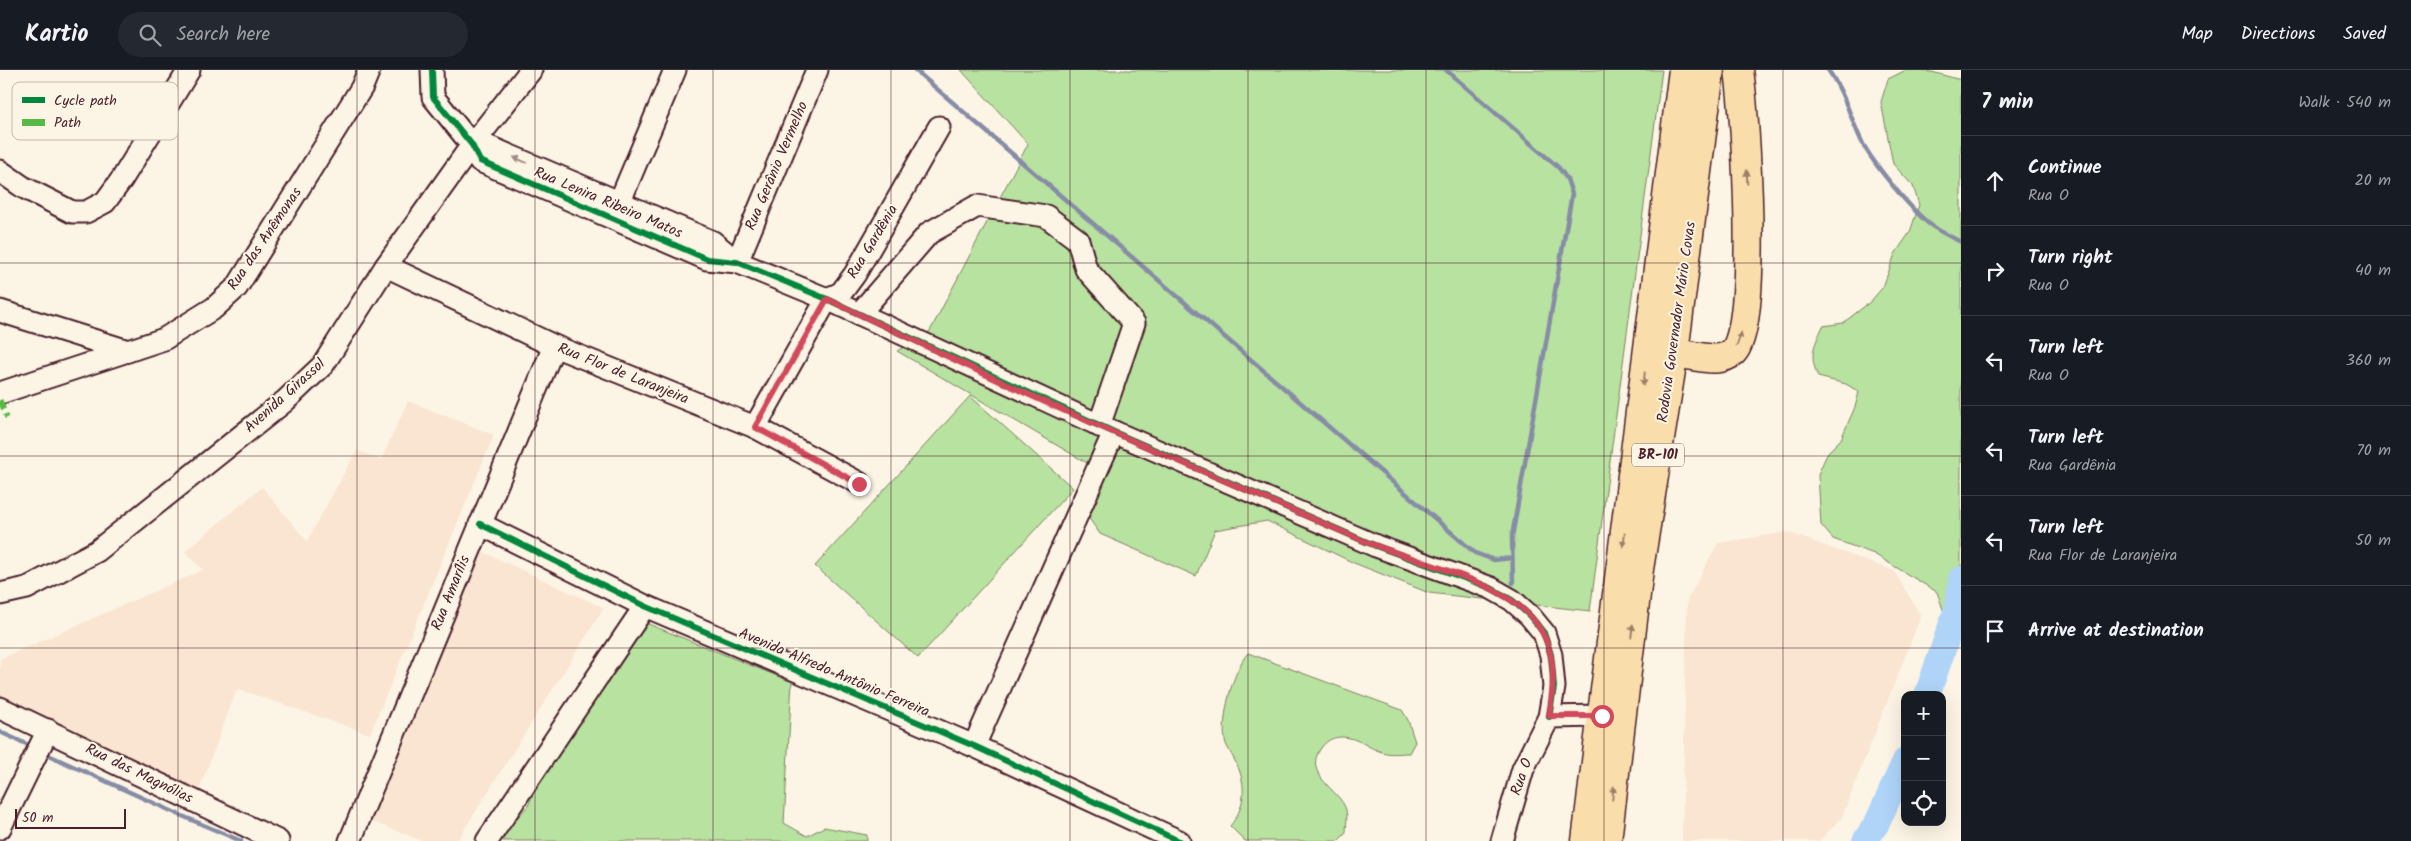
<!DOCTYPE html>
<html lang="en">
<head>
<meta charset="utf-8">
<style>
  :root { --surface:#171b24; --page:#242831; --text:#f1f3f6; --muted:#9ea1a6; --line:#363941 }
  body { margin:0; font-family:Kalam,sans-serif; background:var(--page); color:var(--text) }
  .controls { position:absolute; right:15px; bottom:15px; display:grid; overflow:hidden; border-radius:10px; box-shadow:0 5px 20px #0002 }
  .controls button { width:45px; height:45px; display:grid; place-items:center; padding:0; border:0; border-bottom:1px solid var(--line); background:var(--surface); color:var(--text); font:25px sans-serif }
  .scale { position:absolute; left:15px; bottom:12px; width:111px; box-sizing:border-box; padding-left:5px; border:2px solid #4a1f2b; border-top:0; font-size:14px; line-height:18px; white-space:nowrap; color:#4a1f2b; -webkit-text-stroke:4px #fcf5e5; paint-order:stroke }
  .stop { position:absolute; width:15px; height:15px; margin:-11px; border:4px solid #d1495b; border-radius:50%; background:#fff }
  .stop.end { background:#d1495b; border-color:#fff; box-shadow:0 1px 5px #0008 }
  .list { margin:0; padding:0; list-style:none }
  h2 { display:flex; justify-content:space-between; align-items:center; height:65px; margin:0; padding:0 20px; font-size:21px }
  h2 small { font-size:16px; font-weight:400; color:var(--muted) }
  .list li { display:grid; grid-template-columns:32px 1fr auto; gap:15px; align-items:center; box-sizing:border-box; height:90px; padding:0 20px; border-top:1px solid var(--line) }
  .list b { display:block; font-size:19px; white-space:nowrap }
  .list p { margin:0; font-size:16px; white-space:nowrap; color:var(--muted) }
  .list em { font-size:16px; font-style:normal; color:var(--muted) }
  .icon { flex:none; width:28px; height:28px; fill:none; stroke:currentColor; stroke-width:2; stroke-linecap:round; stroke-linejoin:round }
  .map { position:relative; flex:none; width:1961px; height:771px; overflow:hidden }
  header { display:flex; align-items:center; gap:30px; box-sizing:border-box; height:70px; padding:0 25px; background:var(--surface); border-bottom:1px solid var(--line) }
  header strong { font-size:24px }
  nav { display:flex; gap:28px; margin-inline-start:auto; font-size:18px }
  .search { width:350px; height:45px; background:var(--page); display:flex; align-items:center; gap:12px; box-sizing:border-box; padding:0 18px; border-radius:28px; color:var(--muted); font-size:19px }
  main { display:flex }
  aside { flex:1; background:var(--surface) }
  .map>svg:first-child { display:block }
  .built { fill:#f9e5d1 }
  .green { fill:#b7e29f; stroke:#808065 }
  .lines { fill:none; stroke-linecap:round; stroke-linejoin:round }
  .stream { stroke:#878ca6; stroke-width:4.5 }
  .river { stroke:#afd4f8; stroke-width:26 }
  .minor-casing { stroke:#4a1f2b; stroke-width:25 }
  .highway-casing { stroke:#4a1f2b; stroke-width:31 }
  .minor { stroke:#fcf5e5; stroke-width:21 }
  .highway { stroke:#f9deab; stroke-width:28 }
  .quiet { stroke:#58b947; stroke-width:5; stroke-dasharray:10 5; stroke-linecap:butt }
  .cycleway-casing { stroke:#fcf5e5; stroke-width:9 }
  .cycleway { stroke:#00873e; stroke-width:6 }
  .oneway { fill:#a38a88 }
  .oneway2 { fill:#a27e6b }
  .route { stroke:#d1495b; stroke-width:6 }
  .grid { fill:none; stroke:#4a1f2b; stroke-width:1; stroke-opacity:0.55 }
  .labels { text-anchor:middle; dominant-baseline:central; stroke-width:4; stroke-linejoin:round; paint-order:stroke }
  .shield { fill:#fcf5e5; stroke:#7f5f63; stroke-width:1 }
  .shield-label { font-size:14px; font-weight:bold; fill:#4a1f2b }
  .street-label { font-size:15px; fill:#4a1f2b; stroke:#fcf5e5 }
  .key { fill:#fcf5e5; stroke:#c7b5ad; stroke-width:1 }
  .key-label { font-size:14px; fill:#4a1f2b }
</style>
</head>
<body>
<header>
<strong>Kartio</strong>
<div class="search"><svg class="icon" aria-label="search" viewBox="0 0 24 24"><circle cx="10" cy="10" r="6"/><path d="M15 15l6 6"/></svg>Search here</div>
<nav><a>Map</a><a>Directions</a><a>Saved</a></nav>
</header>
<main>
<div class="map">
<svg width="1961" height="771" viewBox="0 0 1961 771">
  <rect width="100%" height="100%" fill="#fcf5e5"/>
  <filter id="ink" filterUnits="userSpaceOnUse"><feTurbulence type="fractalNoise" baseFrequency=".02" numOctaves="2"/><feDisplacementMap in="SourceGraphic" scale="10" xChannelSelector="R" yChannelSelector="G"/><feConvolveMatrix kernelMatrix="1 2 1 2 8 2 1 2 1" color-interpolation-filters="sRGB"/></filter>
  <g filter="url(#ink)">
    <g class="built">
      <polygon points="408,331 494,365 370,664 237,619 198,723 0,627 0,589 203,500 185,481 262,417 307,471 357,380 381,390"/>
      <polygon points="1787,462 1894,501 1921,546 1841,749 1819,771 1682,771 1687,530 1718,473"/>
      <polygon points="479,480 604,538 457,771 423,771 365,749"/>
    </g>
    <g class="green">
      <polygon points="961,0 1662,0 1590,541 1429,523 1354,493 1267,451 1215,460 1196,506 1100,464 1076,430 1092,396 897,281 930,261 1028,74"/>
      <path d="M1906 0 1932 2 1957 9H1961V564L1945 554 1947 551 1937 522 1874 484 1833 469 1821 455 1818 404 1828 382 1841 369 1855 337 1859 322 1846 314 1818 307C1809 285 1813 278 1823 256L1843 253 1870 232 1883 217 1895 184 1910 162 1919 135 1913 116 1893 94 1881 32 1888 9Z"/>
      <polygon points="970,326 1073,418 918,588 815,496"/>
      <polygon points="641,551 792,612 784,753 807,766 824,757 867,765 867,771 503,771 507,759 528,736 547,691"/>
      <path d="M1248 583 1402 640 1408 650 1415 672 1409 683C1401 683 1391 685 1382 682 1368 678 1359 668 1343 667 1333 667 1327 670 1321 678 1301 705 1341 720 1346 740 1348 747 1346 756 1346 763L1338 771H1245L1230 756C1245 738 1247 716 1237 695 1234 688 1229 681 1226 674 1219 653 1233 599 1248 583Z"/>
    </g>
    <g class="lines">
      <g class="stream">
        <polyline points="915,0 1475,483 1494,490 1512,488"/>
        <polyline points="1446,0 1559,98 1567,109 1572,124 1512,467 1513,513"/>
        <path d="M1828 0C1845 23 1851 51 1864 76 1877 98 1908 136 1928 153 1938 161 1949 166 1961 172"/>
        <polyline points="0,662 33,677"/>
        <polyline points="44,683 180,745 241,771"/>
      </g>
      <g class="river">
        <polyline points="1927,625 1958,536 1961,509"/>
        <polyline points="1865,771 1877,753 1905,691"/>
      </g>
      <g class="minor-casing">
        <g id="minor">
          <polyline points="432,0 433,27 472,75 480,91 707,189 737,192 827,229 1114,362 1376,476 1491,518 1512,530 1530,546 1544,563 1551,585 1554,617 1549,647"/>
          <polyline points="472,75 489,77 713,172 737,192"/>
          <polyline points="0,101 23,117 72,142 86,142 105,132 122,109 189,0"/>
          <polyline points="620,131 675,0"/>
          <polyline points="737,192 817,0"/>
          <polyline points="386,196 554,276 755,357 859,413"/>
          <polyline points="0,241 128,281"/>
          <polyline points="859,244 929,163 977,136 1046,146 1078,170 1086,199 1134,253 1099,356"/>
          <polyline points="0,323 164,269 214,238 237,217 362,17 369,0"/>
          <polyline points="755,357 827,229 841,223 855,204 939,57"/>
          <polyline points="480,454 645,536 974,676 1179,771"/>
          <polyline points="0,524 27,518 97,481 285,331 323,295 386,196 472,75 531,0"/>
          <polyline points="0,638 278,771"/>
          <polyline points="974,676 1114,362"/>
          <polyline points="0,758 48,660"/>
          <polyline points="350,771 554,276"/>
          <polyline points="487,771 645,536"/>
          <polyline points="1502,771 1523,699 1549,647 1602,646"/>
        </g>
      </g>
      <g class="highway-casing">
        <g id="highway">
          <path d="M1660 271C1666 283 1681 284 1693 286 1706 288 1722 292 1733 282 1760 256 1745 43 1739 0"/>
          <polyline points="1586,771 1683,0"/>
          <polyline points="1607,771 1639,499 1674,282 1710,0"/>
        </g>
      </g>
      <use href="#minor" class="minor"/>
      <use href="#highway" class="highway"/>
      <polyline class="quiet" points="0,330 7,348"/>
      <g class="cycleway-casing">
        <g id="cycleway">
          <polyline points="432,0 433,27 472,75 480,91 707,189 737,192 827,229 1114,362 1376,476 1491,518 1512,530 1530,546 1544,563 1551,585 1554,617 1549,647"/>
          <polyline points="480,454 645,536 974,676 1179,771"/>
        </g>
      </g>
      <use href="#cycleway" class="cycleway"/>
    </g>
    <defs><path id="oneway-solid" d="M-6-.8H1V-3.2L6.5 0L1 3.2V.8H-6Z" transform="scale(1.25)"/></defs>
    <use class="oneway" href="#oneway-solid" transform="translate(520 90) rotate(-157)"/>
    <g class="oneway2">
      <use href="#oneway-solid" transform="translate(1747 107) rotate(-92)"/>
      <use href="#oneway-solid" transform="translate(1739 269) rotate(-71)"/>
      <use href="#oneway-solid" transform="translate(1644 309) rotate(97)"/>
      <use href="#oneway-solid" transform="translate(1624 470) rotate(97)"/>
      <use href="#oneway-solid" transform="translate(1632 561) rotate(-83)"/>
      <use href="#oneway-solid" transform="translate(1613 723) rotate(-83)"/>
    </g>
  </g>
  <g class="lines" filter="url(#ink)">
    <path class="route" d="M859 414 755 357 827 229C906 266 984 305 1063 340 1161 384 1261 426 1359 469 1408 490 1497 509 1531 547 1557 575 1555 611 1549 646H1602"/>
  </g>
  <path class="grid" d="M178 0V771M357 0V771M535 0V771M713 0V771M891 0V771M1070 0V771M1248 0V771M1426 0V771M1604 0V771M1783 0V771M0 193H1961M0 386H1961M0 578H1961"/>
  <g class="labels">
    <rect class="shield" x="1632" y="373.5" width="52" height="23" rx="4"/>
    <g class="shield-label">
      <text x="1658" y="385">BR-101</text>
    </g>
    <g class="street-label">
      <text transform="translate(777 96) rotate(-67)">Rua Gerânio Vermelho</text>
      <text transform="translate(608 133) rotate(23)">Rua Lenira Ribeiro Matos</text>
      <text transform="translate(265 169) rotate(-56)">Rua das Anêmonas</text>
      <text transform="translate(873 172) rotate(-59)">Rua Gardênia</text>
      <text transform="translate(1677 252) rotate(-82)">Rodovia Governador Mário Covas</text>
      <text transform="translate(623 304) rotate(22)">Rua Flor de Laranjeira</text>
      <text transform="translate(285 326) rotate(-42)">Avenida Girassol</text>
      <text transform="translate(451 523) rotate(-68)">Rua Amarílis</text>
      <text transform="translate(834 603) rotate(23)">Avenida Alfredo Antônio Ferreira</text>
      <text transform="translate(139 704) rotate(26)">Rua das Magnólias</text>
      <text transform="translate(1522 707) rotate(-71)">Rua O</text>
    </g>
  </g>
  <rect x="12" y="12" width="166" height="58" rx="8" class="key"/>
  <rect x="22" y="27" width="23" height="6" fill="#00873e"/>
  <rect x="22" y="49" width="23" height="7" fill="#58b947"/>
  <g class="key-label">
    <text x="54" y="35">Cycle path</text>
    <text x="54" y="57">Path</text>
  </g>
</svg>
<div class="controls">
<button>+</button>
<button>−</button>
<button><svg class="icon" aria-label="locate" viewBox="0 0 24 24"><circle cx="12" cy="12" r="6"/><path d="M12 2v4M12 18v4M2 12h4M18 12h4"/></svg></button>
</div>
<div class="scale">50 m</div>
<div class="stop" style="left:1602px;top:646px"></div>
<div class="stop end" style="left:859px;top:414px"></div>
</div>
<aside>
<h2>7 min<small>Walk · 540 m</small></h2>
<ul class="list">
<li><svg class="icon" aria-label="ahead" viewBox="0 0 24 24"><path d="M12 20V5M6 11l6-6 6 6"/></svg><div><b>Continue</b><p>Rua O</p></div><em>20 m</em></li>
<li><svg class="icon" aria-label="right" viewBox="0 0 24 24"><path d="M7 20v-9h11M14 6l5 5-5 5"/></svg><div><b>Turn right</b><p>Rua O</p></div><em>40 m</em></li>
<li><svg class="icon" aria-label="left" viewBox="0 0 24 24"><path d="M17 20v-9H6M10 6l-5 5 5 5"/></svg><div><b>Turn left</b><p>Rua O</p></div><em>360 m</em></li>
<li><svg class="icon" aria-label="left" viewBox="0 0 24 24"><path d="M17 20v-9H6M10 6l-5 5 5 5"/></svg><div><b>Turn left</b><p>Rua Gardênia</p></div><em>70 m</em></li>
<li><svg class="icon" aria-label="left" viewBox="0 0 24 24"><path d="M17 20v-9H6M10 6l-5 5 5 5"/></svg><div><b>Turn left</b><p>Rua Flor de Laranjeira</p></div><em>50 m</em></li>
<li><svg class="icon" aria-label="arrive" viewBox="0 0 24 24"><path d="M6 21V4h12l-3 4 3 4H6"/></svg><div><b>Arrive at destination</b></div></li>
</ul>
</aside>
</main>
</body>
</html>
